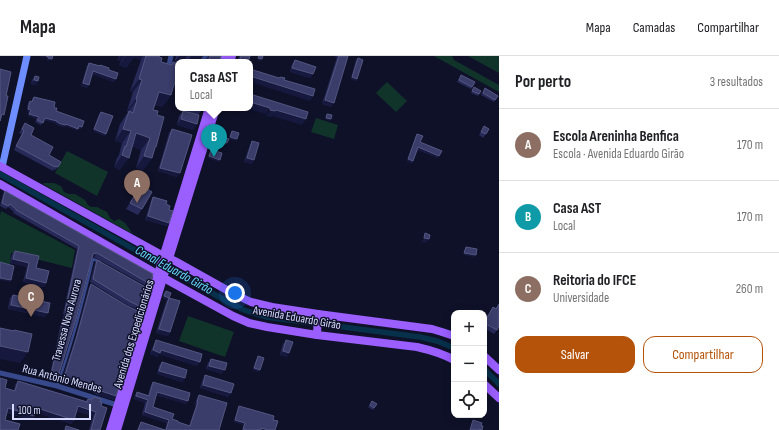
<!DOCTYPE html>
<html lang="pt">
<head>
<meta charset="utf-8">
<style>
  :root { --surface:#fff; --page:#f6f6f6; --text:#202124; --muted:#757577; --line:#e0e0e0; --accent:#b45309 }
  body { margin:0; font-family:"Sofia Sans Condensed",sans-serif; background:var(--page); color:var(--text) }
  .controls { position:absolute; right:12px; bottom:12px; display:grid; overflow:hidden; border-radius:8px; box-shadow:0 2px 10px #0003 }
  .controls button { width:36px; height:36px; display:grid; place-items:center; padding:0; border:0; border-bottom:1px solid var(--line); background:var(--surface); color:var(--text); font:20px sans-serif }
  .scale { position:absolute; left:12px; bottom:10px; width:79px; box-sizing:border-box; padding-left:4px; border:2px solid #d7dcff; border-top:0; font-size:11px; line-height:14px; white-space:nowrap; color:#d7dcff; -webkit-text-stroke:3px #0f1129; paint-order:stroke }
  .you { position:absolute; left:235px; top:237px; width:14px; height:14px; margin:-10px; border:3px solid #fff; border-radius:50%; background:#1a73e8; box-shadow:0 0 0 6px #1a73e833 }
  .badge { display:grid; place-items:center; width:26px; height:26px; border-radius:50%; background:var(--accent); color:#fff; font-size:13px; font-weight:700 }
  .pin { position:absolute; translate:-50% -33px; filter:drop-shadow(0 1px 2px #0008) }
  .pin::after { content:''; position:absolute; top:21px; width:14px; height:12px; background:inherit; clip-path:polygon(0 0,100% 0,50% 100%) }
  .popup { position:absolute; left:175px; top:3px; width:78px; height:52px; box-sizing:border-box; display:grid; place-content:center; border-radius:8px; background:var(--surface); filter:drop-shadow(0 1px 3px #0005); font-size:13px; white-space:nowrap; color:var(--muted) }
  .popup b { font-size:15px; color:var(--text) }
  .popup::after { content:''; position:absolute; left:50%; top:100%; margin-left:-8px; border:8px solid transparent; border-top-color:var(--surface) }
  .list { margin:0; padding:0; list-style:none }
  h2 { display:flex; justify-content:space-between; align-items:center; height:52px; margin:0; padding:0 16px; font-size:17px }
  h2 small { font-size:13px; font-weight:400; color:var(--muted) }
  .list li { display:grid; grid-template-columns:26px 1fr auto; gap:12px; align-items:center; box-sizing:border-box; height:72px; padding:0 16px; border-top:1px solid var(--line) }
  .list b { display:block; font-size:15px; white-space:nowrap }
  .list p { margin:0; font-size:13px; white-space:nowrap; color:var(--muted) }
  .list em { font-size:13px; font-style:normal; color:var(--muted) }
  .actions { display:flex; gap:8px; padding:12px 16px }
  .actions a { flex:1; padding:9px 0; border:1px solid var(--accent); border-radius:12px; text-align:center; font-size:14px; color:var(--accent) }
  .actions .main { background:var(--accent); color:#fff }
  .icon { flex:none; width:22px; height:22px; fill:none; stroke:currentColor; stroke-width:2; stroke-linecap:round; stroke-linejoin:round }
  .map { position:relative; flex:none; width:499px; height:374px; overflow:hidden }
  header { display:flex; align-items:center; gap:24px; box-sizing:border-box; height:56px; padding:0 20px; background:var(--surface); border-bottom:1px solid var(--line) }
  header strong { font-size:19px }
  nav { display:flex; gap:22px; margin-inline-start:auto; font-size:14px }
  main { display:flex }
  aside { flex:1; background:var(--surface) }
  .map>svg:first-child { display:block }
  .green { fill:#11342a }
  .lines { fill:none; stroke-linecap:round; stroke-linejoin:round }
  .canal { stroke:#07304a; stroke-width:5.5 }
  .lane { stroke:#37498b; stroke-width:2.5 }
  .street { stroke:#37498b; stroke-width:5 }
  .secondary { stroke:#6e8eff; stroke-width:7 }
  .primary { stroke:#9b5eff; stroke-width:8 }
  .wall { fill:#272958 }
  .shaded-wall { fill:#16183d }
  .building { fill:#3a3d6a; stroke:#535681 }
  .labels { text-anchor:middle; dominant-baseline:central; stroke-width:3; stroke-linejoin:round; paint-order:stroke }
  .street-label { font-size:12px; fill:#d7dcff; stroke:#0f1129 }
  .water-label { font-size:13px; font-style:italic; fill:#65deff; stroke:#0f1129 }
</style>
</head>
<body>
<header>
<strong>Mapa</strong>
<nav><a>Mapa</a><a>Camadas</a><a>Compartilhar</a></nav>
</header>
<main>
<div class="map">
<svg width="499" height="374" viewBox="0 0 499 374">
  <rect width="100%" height="100%" fill="#0f1129"/>
  <g class="green">
    <polygon points="434,0 452,0 454,4 499,29 499,36"/>
    <polygon points="468,0 499,0 499,17"/>
    <polygon points="387,26 407,45 396,56 376,37"/>
    <polygon points="316,62 338,69 334,83 311,76"/>
    <polygon points="67,95 108,116 97,140 55,117"/>
    <polygon points="44,127 54,127 61,130 64,136 69,138 75,138 85,144 88,149 91,151 97,151 107,156 110,162 114,165 119,163 125,167 133,178 43,128"/>
    <polygon points="1,155 75,194 72,212 11,197 10,209 0,207 0,160"/>
    <polygon points="188,260 234,276 225,301 179,285"/>
  </g>
  <g class="lines">
    <g class="canal">
      <polyline points="0,118 228,246 244,254 266,261 420,281 437,285 454,292"/>
      <polyline points="484,313 499,328"/>
    </g>
    <path class="lane" d="M57 330C72 288 83 246 93 203L100 206"/>
    <g class="street">
      <polyline points="171,0 169,9 172,12 178,14"/>
      <polyline points="198,6 200,2 203,1 216,6"/>
      <polyline points="0,317 57,330 117,349"/>
    </g>
    <polyline class="secondary" points="2,111 27,0"/>
    <g class="primary">
      <polyline points="223,6 225,0"/>
      <polyline points="230,6 232,0"/>
      <polyline points="0,110 158,197 175,205 234,238 251,246 272,251 318,258 432,273 442,276 454,280"/>
      <path d="M0 128 171 226 233 260 249 267 267 271 317 279 417 291C430 294 442 297 454 304"/>
      <polyline points="317,279 318,258"/>
      <polyline points="484,300 499,314"/>
      <polyline points="484,328 499,342"/>
      <polyline points="110,374 209,52"/>
      <polyline points="117,374 171,196 216,52"/>
    </g>
  </g>
  <g class="wall">
    <polygon points="119,0 159,0 161,6 171,8 173,6 174,7 176,0 203,0 199,6 178,6 178,33 173,32 171,39 162,51 155,49 153,54 157,59 156,91 155,94 152,102 143,114 136,112 141,94 132,90 120,114 114,111 117,102 119,99 122,87 115,85 120,68 128,56 127,55 133,36 130,35 141,4 134,1 126,12 119,9 121,5 117,4"/>
    <polygon points="208,0 221,0 219,6 204,6"/>
    <polygon points="239,0 250,0 248,6 237,6"/>
    <polygon points="334,0 348,0 331,51 322,48 337,1"/>
    <polygon points="358,2 357,23 356,25 351,23 356,4"/>
    <polygon points="295,4 313,18 310,22 290,16 292,8"/>
    <polygon points="89,7 99,10 100,9 109,14 114,26 92,18 89,29 87,32 81,30 87,10"/>
    <polygon points="461,19 475,26 471,33 457,26"/>
    <polygon points="35,20 36,29 31,28 32,24"/>
    <polygon points="474,31 481,35 478,40 471,37"/>
    <polygon points="485,32 498,40 494,46 481,39"/>
    <polygon points="34,41 54,52 56,55 82,71 80,73 78,73 77,74 65,70 64,71 60,70 55,68 56,67 44,64 41,69 35,66 37,63 28,60 29,56 27,55 28,47 30,45 32,46 32,43"/>
    <polygon points="187,52 203,52 198,59 197,68 193,74 177,69 179,60 183,55 187,56 186,54"/>
    <polygon points="101,56 105,80 93,75 99,58"/>
    <polygon points="25,67 31,79 58,111 55,114 54,113 53,115 14,94 22,78 19,77"/>
    <polygon points="484,70 486,78 483,82 479,79"/>
    <polygon points="172,73 177,121 158,115 169,77"/>
    <polygon points="417,78 420,86 438,102 418,94 412,107 407,105 416,80"/>
    <polygon points="252,85 252,108 244,106 250,89"/>
    <polygon points="141,129 142,153 138,159 126,153"/>
    <polygon points="5,135 150,228 148,231 94,201 93,201 58,321 56,324 49,323 61,267 62,265 64,258 63,258 77,193 13,157 14,156 8,151 6,153 0,150 3,138"/>
    <polygon points="153,141 166,148 169,154 169,167 167,170 145,164 151,145"/>
    <polygon points="15,195 36,212 46,227 44,231 23,226 27,211 10,207 12,198"/>
    <polygon points="97,204 143,252 141,255 127,249 90,226 95,207"/>
    <polygon points="91,228 133,278 116,340 114,344 98,339 90,335 90,336 88,335 75,330 75,331 70,329 71,328 61,326 75,283 89,231"/>
    <polygon points="166,235 169,242 170,276 168,280 156,277 166,246 167,244 163,242 164,237"/>
    <polygon points="13,239 45,261 8,253 10,242"/>
    <polygon points="499,248 497,274 494,278 484,272 484,266 493,251 496,252"/>
    <polygon points="156,284 200,306 197,310 159,298 157,301 150,298 154,288"/>
    <polygon points="286,284 287,301 280,299 283,288"/>
    <polygon points="258,300 259,316 253,314 257,302"/>
    <polygon points="211,303 222,318 206,313 208,307"/>
    <polygon points="162,306 185,322 182,326 157,318 159,310"/>
    <polygon points="205,319 231,337 228,341 200,332 203,323"/>
    <polygon points="18,325 86,345 88,343 91,344 93,341 100,346 101,350 100,374 89,374 93,360 77,355 74,364 71,368 36,356 32,364 7,357 5,364 0,374 5,332 14,335 15,329"/>
    <polygon points="153,326 186,348 156,339 153,351 178,366 189,370 196,349 195,349 197,342 199,339 219,374 137,374 141,366 165,374 167,367 142,359 145,347 134,343 135,339 137,336 148,339 151,329"/>
    <polygon points="372,345 377,348 373,354 368,351"/>
    <polygon points="239,350 273,364 275,374 242,374 244,369 234,366 238,352"/>
  </g>
  <g class="shaded-wall">
    <polygon points="39,0 46,0 44,2"/>
    <polygon points="120,0 125,0 121,5 117,4"/>
    <polygon points="126,0 143,0 141,4 134,1 126,12 119,9"/>
    <polygon points="179,0 187,0 183,6 178,6 178,10 173,8"/>
    <polygon points="191,0 203,0 199,6 187,6"/>
    <polygon points="48,2 52,3 50,5 46,4"/>
    <polygon points="258,2 262,3 261,5 257,4"/>
    <polygon points="292,12 313,18 310,22 290,16"/>
    <polygon points="93,15 116,23 114,26 91,18"/>
    <polygon points="176,18 178,18 178,33 173,32 171,39 162,51 151,48 159,36"/>
    <polygon points="250,20 313,40 310,45 250,26"/>
    <polygon points="352,21 357,23 356,25 351,23"/>
    <polygon points="139,23 142,24 133,36 130,35"/>
    <polygon points="34,24 38,25 36,29 31,28"/>
    <polygon points="83,27 89,29 87,32 81,30"/>
    <polygon points="136,43 137,44 128,56 127,55"/>
    <polygon points="325,44 334,47 331,51 322,48"/>
    <polygon points="250,46 270,52 266,58 246,52 250,52"/>
    <polygon points="28,53 31,54 29,56 27,55"/>
    <polygon points="270,54 276,54 306,63 302,69 272,60 271,61 266,60"/>
    <polygon points="29,58 39,61 37,63 28,60"/>
    <polygon points="45,62 57,65 56,67 44,64"/>
    <polygon points="326,62 331,63 330,65 325,63"/>
    <polygon points="181,63 197,68 193,74 177,69"/>
    <polygon points="57,66 79,70 82,71 80,73 78,73 77,74 65,70 64,71 55,68"/>
    <polygon points="94,73 106,78 105,80 93,75"/>
    <polygon points="123,73 131,75 122,87 115,85"/>
    <polygon points="136,77 150,82 141,94 127,89"/>
    <polygon points="230,81 237,83 235,85 229,83"/>
    <polygon points="216,83 227,87 226,89 215,85"/>
    <polygon points="155,91 156,91 149,101 152,102 143,114 136,112 144,100"/>
    <polygon points="418,91 439,100 438,102 417,93"/>
    <polygon points="122,99 129,102 120,114 114,111"/>
    <polygon points="209,100 220,104 219,106 207,102"/>
    <polygon points="247,102 254,104 252,108 244,106"/>
    <polygon points="408,103 413,105 412,107 407,105"/>
    <polygon points="160,112 180,117 177,121 158,115"/>
    <polygon points="148,160 169,167 167,170 145,164"/>
    <polygon points="424,182 429,183 426,187 421,186"/>
    <polygon points="97,197 94,201 91,201 93,198"/>
    <polygon points="464,197 476,199 474,201 463,199"/>
    <polygon points="13,203 29,207 27,211 10,207"/>
    <polygon points="0,222 11,224 10,226 0,224"/>
    <polygon points="26,222 46,227 44,231 23,226"/>
    <polygon points="164,240 169,242 167,244 163,242"/>
    <polygon points="11,249 48,257 45,261 8,253"/>
    <polygon points="159,273 170,276 168,280 156,277"/>
    <polygon points="0,290 28,296 20,307 0,303"/>
    <polygon points="153,294 161,294 200,306 197,310 159,298 157,301 150,298"/>
    <polygon points="283,295 289,297 287,301 280,299"/>
    <polygon points="209,310 225,314 222,318 206,313"/>
    <polygon points="254,312 260,314 259,316 253,314"/>
    <polygon points="159,315 185,322 182,326 157,318"/>
    <polygon points="51,319 58,321 56,324 49,323"/>
    <polygon points="64,322 73,325 71,328 61,326"/>
    <polygon points="73,326 77,327 75,331 70,329"/>
    <polygon points="203,329 231,337 228,341 200,332"/>
    <polygon points="90,332 92,333 90,336 88,335"/>
    <polygon points="101,335 116,340 114,344 98,339"/>
    <polygon points="157,336 188,345 186,348 155,339"/>
    <polygon points="136,340 148,344 145,347 134,343"/>
    <polygon points="78,350 96,356 93,360 75,354"/>
    <polygon points="8,352 34,360 32,364 5,356"/>
    <polygon points="37,352 74,364 71,368 34,356"/>
    <polygon points="145,356 169,364 167,367 142,359"/>
    <polygon points="235,364 245,367 244,369 234,366"/>
    <polygon points="261,372 268,374 260,374"/>
  </g>
  <g class="building">
    <polygon points="46,0 53,0 52,3 48,2 48,1"/>
    <polygon points="146,0 159,0 159,1 162,2 161,6 172,9 173,6 178,8 178,18 176,18 177,26 174,28 171,39 159,36 153,54 158,55 157,59 164,61 156,91 155,91 152,102 144,100 150,82 136,77 129,102 122,99 125,90 126,91 131,75 123,73 129,55 133,57 137,44 136,43 142,24 139,23"/>
    <polygon points="210,0 221,0 219,6 208,6"/>
    <polygon points="241,0 250,0 248,6 239,6"/>
    <polygon points="259,0 263,0 262,3 258,2"/>
    <polygon points="339,0 348,0 334,47 325,44"/>
    <polygon points="358,2 363,4 357,23 352,21"/>
    <polygon points="295,4 316,11 313,18 292,12"/>
    <polygon points="89,7 100,10 100,9 109,12 109,14 118,17 116,23 93,15 89,29 83,27"/>
    <polygon points="0,13 11,16 6,40 8,40 4,59 2,58 0,65"/>
    <polygon points="250,13 279,22 280,21 285,22 284,24 315,33 313,40 250,20"/>
    <polygon points="461,19 475,26 472,31 459,24"/>
    <polygon points="35,20 39,21 38,25 34,24"/>
    <polygon points="474,31 481,35 479,38 472,35"/>
    <polygon points="485,32 498,40 495,44 483,37"/>
    <polygon points="250,38 308,56 306,63 276,54 275,55 270,54 270,52 250,46"/>
    <polygon points="34,41 55,46 54,52 57,52 56,55 84,65 82,71 79,70 78,73 66,68 66,69 61,68 57,66 57,65 45,62 43,67 37,64 39,61 29,58 31,54 28,53 30,45 32,46"/>
    <polygon points="183,55 199,59 197,68 181,63"/>
    <polygon points="101,56 113,60 106,78 94,73"/>
    <polygon points="327,58 332,59 331,63 326,62"/>
    <polygon points="25,67 34,72 31,79 53,91 49,99 61,106 58,111 56,110 55,111 16,90 24,75 22,73"/>
    <polygon points="484,70 489,73 486,78 481,76"/>
    <polygon points="172,73 192,79 180,117 160,112"/>
    <polygon points="232,75 239,77 237,83 230,81"/>
    <polygon points="417,78 423,80 420,86 442,95 439,100 418,91 413,105 408,103"/>
    <polygon points="218,79 229,83 227,87 216,83"/>
    <polygon points="252,85 259,87 254,104 247,102"/>
    <polygon points="211,94 222,97 220,104 209,100"/>
    <polygon points="141,129 152,136 142,153 130,147"/>
    <polygon points="5,135 153,218 150,228 97,197 93,198 76,263 58,321 51,319 63,263 64,264 66,255 65,255 79,190 16,154 16,153 10,148 8,150 2,147"/>
    <polygon points="153,141 167,145 166,148 170,150 169,154 173,155 169,167 148,160"/>
    <polygon points="425,177 430,179 429,183 424,182"/>
    <polygon points="466,191 477,193 476,199 464,197"/>
    <polygon points="15,195 39,200 36,212 49,215 46,227 26,222 29,207 13,203"/>
    <polygon points="97,204 149,233 143,252 129,245 93,223"/>
    <polygon points="0,206 14,210 11,224 0,222"/>
    <polygon points="91,228 127,250 142,257 133,278 135,279 116,340 101,335 93,332 92,333 90,332 77,326 77,327 73,326 73,325 64,322 77,280"/>
    <polygon points="166,235 171,237 169,242 164,240"/>
    <polygon points="13,239 50,247 48,257 11,249"/>
    <polygon points="169,242 180,245 170,276 159,273"/>
    <polygon points="499,248 499,270 497,274 484,267 493,251 496,253"/>
    <polygon points="0,272 14,275 14,274 32,278 28,296 0,290"/>
    <polygon points="156,284 202,298 200,306 161,294 160,297 153,294"/>
    <polygon points="286,284 293,286 289,297 283,295"/>
    <polygon points="258,300 264,302 260,314 254,312"/>
    <polygon points="211,303 227,307 225,314 209,310"/>
    <polygon points="162,306 187,314 185,322 159,315"/>
    <polygon points="205,319 234,328 231,337 203,329"/>
    <polygon points="0,322 7,324 5,332 15,335 18,325 87,346 88,343 92,344 93,341 101,343 100,346 102,347 101,350 107,352 100,374 91,374 96,356 78,350 74,364 37,352 34,360 8,352 5,364 20,368 18,374 0,374"/>
    <polygon points="153,326 190,337 188,345 157,336 153,351 174,358 172,363 178,365 178,366 190,370 198,346 197,346 199,339 227,347 219,374 166,374 169,364 145,356 148,344 136,340 137,336 149,340"/>
    <polygon points="372,345 377,348 374,352 370,349"/>
    <polygon points="239,350 274,360 273,364 278,365 275,374 268,374 261,372 261,374 246,374 243,373 245,367 235,364"/>
    <polygon points="473,364 482,367 481,370 483,370 482,374 479,373 479,374 470,374"/>
    <polygon points="141,366 165,374 138,374"/>
    <polygon points="66,370 79,374 65,374"/>
  </g>
  <g class="labels">
    <g class="street-label">
      <text transform="translate(297 262) rotate(10)">Avenida Eduardo Girão</text>
      <text transform="translate(67 264) rotate(-75)">Travessa Nova Aurora</text>
      <text transform="translate(134 278) rotate(-73)">Avenida dos Expedicionários</text>
      <text transform="translate(62 323) rotate(15)">Rua Antônio Mendes</text>
    </g>
    <g class="water-label">
      <text transform="translate(174 214) rotate(29)">Canal Eduardo Girão</text>
    </g>
  </g>
</svg>
<div class="controls">
<button>+</button>
<button>−</button>
<button><svg class="icon" aria-label="locate" viewBox="0 0 24 24"><circle cx="12" cy="12" r="6"/><path d="M12 2v4M12 18v4M2 12h4M18 12h4"/></svg></button>
</div>
<div class="scale">100 m</div>
<div class="you"></div>
<div class="pin badge" style="left:137px;top:147px;background:#8d6e63">A</div>
<div class="pin badge" style="left:214px;top:101px;background:#0f9aa8">B</div>
<div class="popup"><b>Casa AST</b>Local</div>
<div class="pin badge" style="left:31px;top:261px;background:#8d6e63">C</div>
</div>
<aside>
<h2>Por perto<small>3 resultados</small></h2>
<ul class="list">
<li><span class="badge" style="background:#8d6e63">A</span><div><b>Escola Areninha Benfica</b><p>Escola · Avenida Eduardo Girão</p></div><em>170 m</em></li>
<li><span class="badge" style="background:#0f9aa8">B</span><div><b>Casa AST</b><p>Local</p></div><em>170 m</em></li>
<li><span class="badge" style="background:#8d6e63">C</span><div><b>Reitoria do IFCE</b><p>Universidade</p></div><em>260 m</em></li>
</ul>
<div class="actions"><a class="main">Salvar</a><a>Compartilhar</a></div>
</aside>
</main>
</body>
</html>
